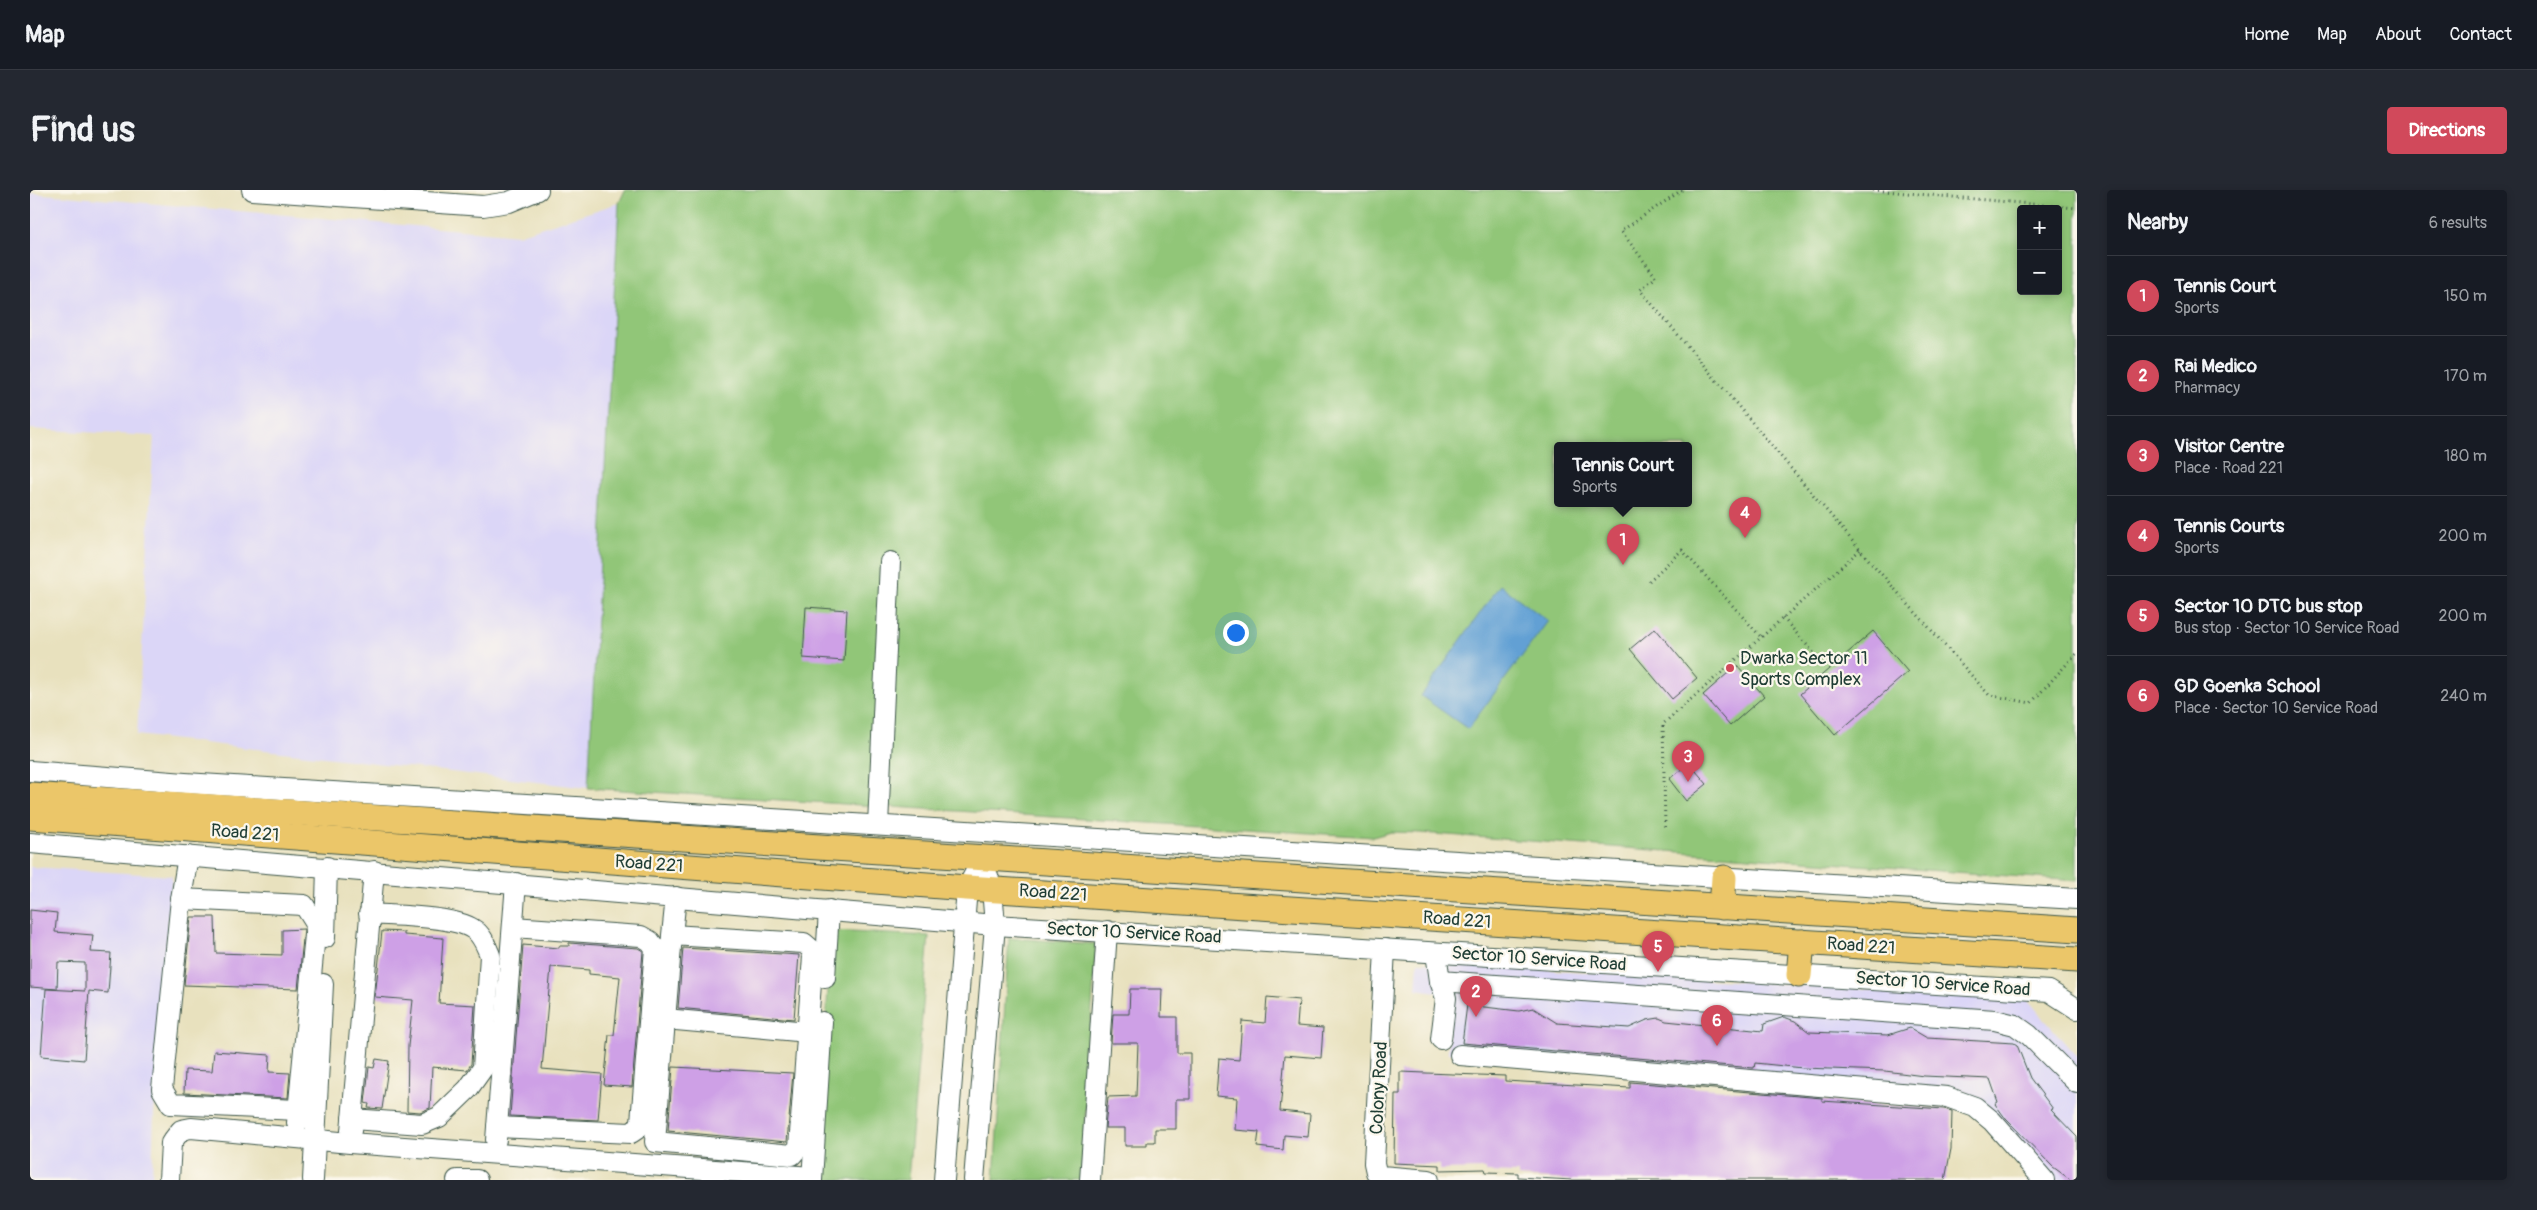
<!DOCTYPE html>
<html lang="en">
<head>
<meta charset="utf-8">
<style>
  :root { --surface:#171b24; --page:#242831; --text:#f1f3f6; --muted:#9ea1a6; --line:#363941; --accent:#d1495b }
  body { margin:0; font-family:Pangolin,sans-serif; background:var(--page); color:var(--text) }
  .controls { position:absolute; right:15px; top:15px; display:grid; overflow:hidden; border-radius:5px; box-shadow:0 2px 8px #0003 }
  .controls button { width:45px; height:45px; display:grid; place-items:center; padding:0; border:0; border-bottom:1px solid var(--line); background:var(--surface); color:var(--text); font:25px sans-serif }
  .you { position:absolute; left:1205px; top:442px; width:18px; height:18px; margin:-12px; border:4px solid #fff; border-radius:50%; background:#1a73e8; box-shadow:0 0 0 8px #1a73e833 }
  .badge { display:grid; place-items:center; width:32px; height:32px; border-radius:50%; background:var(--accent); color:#fff; font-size:16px; font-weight:700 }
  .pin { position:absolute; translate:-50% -41px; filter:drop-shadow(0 1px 2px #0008) }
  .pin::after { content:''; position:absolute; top:26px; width:18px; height:15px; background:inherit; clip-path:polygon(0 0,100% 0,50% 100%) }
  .popup { position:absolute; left:1524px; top:252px; width:138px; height:65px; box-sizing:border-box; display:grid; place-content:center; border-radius:5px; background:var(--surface); filter:drop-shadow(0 1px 4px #0005); font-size:16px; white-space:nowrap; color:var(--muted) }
  .popup b { font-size:19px; color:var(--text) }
  .popup::after { content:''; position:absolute; left:50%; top:100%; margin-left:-10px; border:10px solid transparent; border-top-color:var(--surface) }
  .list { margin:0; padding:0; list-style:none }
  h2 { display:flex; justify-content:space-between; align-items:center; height:65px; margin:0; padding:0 20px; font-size:21px }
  h2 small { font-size:16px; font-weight:400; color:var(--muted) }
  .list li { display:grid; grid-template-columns:32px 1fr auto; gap:15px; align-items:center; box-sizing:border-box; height:80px; padding:0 20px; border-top:1px solid var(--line) }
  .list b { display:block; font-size:19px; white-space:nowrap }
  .list p { margin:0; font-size:16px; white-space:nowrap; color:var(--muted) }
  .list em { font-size:16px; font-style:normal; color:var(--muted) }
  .map { position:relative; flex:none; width:2047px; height:990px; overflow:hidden; border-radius:5px }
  header { display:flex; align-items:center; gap:30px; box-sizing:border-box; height:70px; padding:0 25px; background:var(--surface); border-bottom:1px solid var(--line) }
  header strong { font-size:24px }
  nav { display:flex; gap:28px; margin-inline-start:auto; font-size:18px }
  .intro { display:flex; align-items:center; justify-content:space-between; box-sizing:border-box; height:120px; padding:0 30px }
  h1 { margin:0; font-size:35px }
  .button { padding:12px 22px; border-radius:5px; background:var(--accent); color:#fff; font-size:18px; font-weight:700 }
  main { display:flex; gap:30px; padding:0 30px }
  aside { flex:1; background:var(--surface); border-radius:5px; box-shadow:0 2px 8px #0003 }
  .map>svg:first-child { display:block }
  .built { fill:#dbd6f7 }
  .green { fill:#91c678; stroke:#588256; fill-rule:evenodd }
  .water { fill:#62a0d4; stroke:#406e84 }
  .building { fill:#cea0e6 }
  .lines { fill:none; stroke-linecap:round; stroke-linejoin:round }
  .minor-casing { stroke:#3d5649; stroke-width:22 }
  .major-casing { stroke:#3d5649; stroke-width:27 }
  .path { stroke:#3d5649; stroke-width:3; stroke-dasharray:1 4; stroke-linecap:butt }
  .minor { stroke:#fff; stroke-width:20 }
  .major { stroke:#ebc669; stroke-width:25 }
  .poi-dot { fill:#d1495b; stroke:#fbf7ec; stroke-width:2 }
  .labels { text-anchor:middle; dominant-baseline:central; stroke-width:4.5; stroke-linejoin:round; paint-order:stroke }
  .poi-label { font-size:18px; fill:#1f3d34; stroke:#fbf7ec; text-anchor:start }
  .street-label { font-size:18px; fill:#1f3d34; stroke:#fbf7ec }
</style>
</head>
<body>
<header>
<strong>Map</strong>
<nav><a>Home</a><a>Map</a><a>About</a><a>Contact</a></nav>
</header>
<div class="intro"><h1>Find us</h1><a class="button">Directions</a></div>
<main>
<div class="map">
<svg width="2047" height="990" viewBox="0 0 2047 990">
  <rect width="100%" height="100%" fill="#fbf7ec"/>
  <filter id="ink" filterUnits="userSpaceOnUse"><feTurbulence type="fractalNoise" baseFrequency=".02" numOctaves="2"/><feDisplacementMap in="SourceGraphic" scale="10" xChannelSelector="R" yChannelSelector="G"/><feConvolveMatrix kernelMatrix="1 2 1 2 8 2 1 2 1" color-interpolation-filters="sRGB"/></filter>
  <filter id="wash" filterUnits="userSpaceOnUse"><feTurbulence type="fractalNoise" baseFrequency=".0096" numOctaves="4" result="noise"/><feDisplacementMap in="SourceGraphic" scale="20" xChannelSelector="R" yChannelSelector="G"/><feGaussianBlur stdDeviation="1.12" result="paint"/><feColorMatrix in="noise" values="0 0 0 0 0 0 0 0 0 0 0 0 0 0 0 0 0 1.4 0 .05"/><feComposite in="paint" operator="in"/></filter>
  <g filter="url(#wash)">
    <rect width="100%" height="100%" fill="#e8e1be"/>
    <g class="built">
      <polygon points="0,3 488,45 589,13 558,598 107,545 124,246 0,239"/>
      <polygon points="0,677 142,686 124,921 122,990 0,990"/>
      <polygon points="1388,772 1997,809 2047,867 2047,990 2010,990 1935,902 1418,863 1420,804 1386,799"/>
    </g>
    <g class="green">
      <path d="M595 0H2047V691L1390 643 1361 642 1343 647 558 598 589 13ZM1991 19H2028V101H1991ZM1528 256H1658V314H1528Z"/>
      <polygon points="802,741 899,746 878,990 785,990"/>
      <polygon points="979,748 1066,754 1051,990 964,990"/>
    </g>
    <polygon class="water" points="1470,395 1518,431 1438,539 1391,506"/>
    <g id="blocks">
      <g class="building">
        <polygon points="776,417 817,420 814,471 773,468"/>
        <polygon points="1625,438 1667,488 1642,509 1600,459"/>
        <polygon points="1843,441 1878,482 1805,545 1770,504"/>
        <polygon points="1707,475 1734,506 1700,536 1673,505"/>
        <polygon points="1659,573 1677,594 1656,611 1639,589"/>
        <polygon points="0,720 27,723 25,742 63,745 61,762 81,763 78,803 59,801 54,870 11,866 16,799 55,801 55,773 28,772 27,799 0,797"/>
        <polygon points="161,727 185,727 186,763 252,765 252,740 274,739 268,799 154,795"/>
        <polygon points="352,741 374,742 374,745 413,748 409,813 445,815 441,874 437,880 402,877 400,918 390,922 377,921 378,856 383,810 345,807"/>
        <polygon points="539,753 608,758 613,761 602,897 574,895 579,845 584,845 590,787 559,784 559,780 521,777 512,879 572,884 568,930 480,926 493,755 529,758 529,756 539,756"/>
        <polygon points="653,758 769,765 764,829 648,818"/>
        <polygon points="1100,799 1132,799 1131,827 1147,827 1147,863 1160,863 1160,909 1146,909 1146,939 1125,939 1125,952 1117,952 1117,956 1095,956 1095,938 1075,938 1078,907 1106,906 1108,853 1081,853 1083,824 1099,824"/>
        <polygon points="1237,807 1269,810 1267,836 1293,838 1291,868 1255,865 1250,921 1280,924 1278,947 1254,945 1253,960 1227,957 1229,942 1205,940 1207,908 1186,906 1189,868 1209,870 1212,831 1235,833"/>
        <polygon points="1437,815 1489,821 1503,818 1527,833 1599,838 1617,830 1629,828 1636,831 1733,841 1734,834 1754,827 1765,831 1779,842 1858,845 1880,838 1897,848 1984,853 1987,855 2000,888 2023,919 2021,920 2047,947 2047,990 2041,990 2023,977 1976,929 1965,914 1968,912 1960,889 1894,886 1855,881 1773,878 1725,873 1724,878 1432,853"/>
        <polygon points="184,861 240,865 239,882 260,883 258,908 154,903 155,880 182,881"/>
        <polygon points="346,869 359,871 352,919 338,918 339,914 335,913 339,877 344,878"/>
        <polygon points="643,877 763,883 757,952 638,941"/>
        <polygon points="1370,882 1475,886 1475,891 1600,898 1600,892 1792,908 1792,911 1914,919 1922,921 1921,959 1915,990 1542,990 1488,987 1488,983 1456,982 1455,979 1410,980 1410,975 1364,973 1365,904 1370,904"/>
      </g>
    </g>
  </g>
  <g filter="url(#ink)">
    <use href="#blocks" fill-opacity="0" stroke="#3d5649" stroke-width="1"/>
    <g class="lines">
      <g class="minor-casing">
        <g id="minor">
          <polyline points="222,0 453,16 479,12 508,0"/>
          <polyline points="0,581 155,593 2047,709"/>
          <polyline points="848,635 860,372"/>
          <polyline points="0,653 965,735 2019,801 2047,819"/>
          <polyline points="158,666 151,709 132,899 141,914 268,920"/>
          <polyline points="151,709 274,715 286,734 267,933"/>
          <polyline points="642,745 774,753 781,759 783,766 769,957 762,965 625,952 642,745 646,707"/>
          <polyline points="295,748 297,677"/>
          <polyline points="1355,759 1344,973 1346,982 1351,986 1399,990"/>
          <polyline points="1406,763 1410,791 1416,808 1411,849"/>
          <polyline points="795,788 799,720"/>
          <polyline points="1410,791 1965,830 1985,835 1999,845 2047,893"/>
          <polyline points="635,829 778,842"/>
          <polyline points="1430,865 1917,907 1945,917 1962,931 2014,990"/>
          <path d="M322 929 392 934 409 927 438 899 453 878 460 765C456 756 452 744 443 739 424 726 364 726 339 724"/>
          <polyline points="467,937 601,943 607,939 611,932 625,758 620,751 611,746 483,737"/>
          <polyline points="321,941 344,681"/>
          <polyline points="466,950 486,693"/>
          <polyline points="139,990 141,953 151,940 161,938 320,953 782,987"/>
          <polyline points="283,990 293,794"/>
          <polyline points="427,990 447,990"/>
          <polyline points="782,990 792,832"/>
          <polyline points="914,990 937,698 952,670"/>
          <polyline points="944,990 965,735 962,699 958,686"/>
          <polyline points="1060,990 1077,741"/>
        </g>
      </g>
      <g class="major-casing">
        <g id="major">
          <polyline points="0,605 2047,740"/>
          <polyline points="0,627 937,698 2047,770"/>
          <polyline points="1692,717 1694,688"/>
          <polyline points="1769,785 1772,752"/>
        </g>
      </g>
      <g class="path">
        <polyline points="1652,0 1591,41 1626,87 1610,100 1830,360 1959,505 2001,513 2047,463"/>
        <polyline points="1843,0 2047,18"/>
        <polyline points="1619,391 1652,360 1731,447"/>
        <polyline points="1753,428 1792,472"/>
        <polyline points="1635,637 1633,534 1830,360"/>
      </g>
      <use href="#minor" class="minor"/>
      <use href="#major" class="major"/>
    </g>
  </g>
  <circle class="poi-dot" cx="1700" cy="478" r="5"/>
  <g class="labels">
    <g class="poi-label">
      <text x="1710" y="468">Dwarka Sector 11<tspan x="1710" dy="21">Sports Complex</tspan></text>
    </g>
    <g class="street-label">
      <text transform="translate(215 643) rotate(4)">Road 221</text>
      <text transform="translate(619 674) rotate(4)">Road 221</text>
      <text transform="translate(1023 703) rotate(4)">Road 221</text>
      <text transform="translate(1427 730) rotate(4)">Road 221</text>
      <text transform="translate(1104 743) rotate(3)">Sector 10 Service Road</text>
      <text transform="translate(1831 756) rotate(4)">Road 221</text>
      <text transform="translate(1509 769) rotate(4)">Sector 10 Service Road</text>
      <text transform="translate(1913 794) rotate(4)">Sector 10 Service Road</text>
      <text transform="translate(1349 898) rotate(-87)">Colony Road</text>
    </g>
  </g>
</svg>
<div class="controls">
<button>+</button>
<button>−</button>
</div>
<div class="you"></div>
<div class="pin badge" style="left:1593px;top:375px">1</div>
<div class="popup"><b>Tennis Court</b>Sports</div>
<div class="pin badge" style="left:1446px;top:827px">2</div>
<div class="pin badge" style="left:1658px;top:592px">3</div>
<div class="pin badge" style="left:1715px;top:348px">4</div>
<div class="pin badge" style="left:1628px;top:782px">5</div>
<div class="pin badge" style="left:1687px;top:856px">6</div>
</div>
<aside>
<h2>Nearby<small>6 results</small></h2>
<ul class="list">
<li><span class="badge">1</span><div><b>Tennis Court</b><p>Sports</p></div><em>150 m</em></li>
<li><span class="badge">2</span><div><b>Rai Medico</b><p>Pharmacy</p></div><em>170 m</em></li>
<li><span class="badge">3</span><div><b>Visitor Centre</b><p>Place · Road 221</p></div><em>180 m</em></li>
<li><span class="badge">4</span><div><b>Tennis Courts</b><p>Sports</p></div><em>200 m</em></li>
<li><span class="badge">5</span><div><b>Sector 10 DTC bus stop</b><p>Bus stop · Sector 10 Service Road</p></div><em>200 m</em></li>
<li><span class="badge">6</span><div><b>GD Goenka School</b><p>Place · Sector 10 Service Road</p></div><em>240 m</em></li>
</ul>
</aside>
</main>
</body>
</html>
